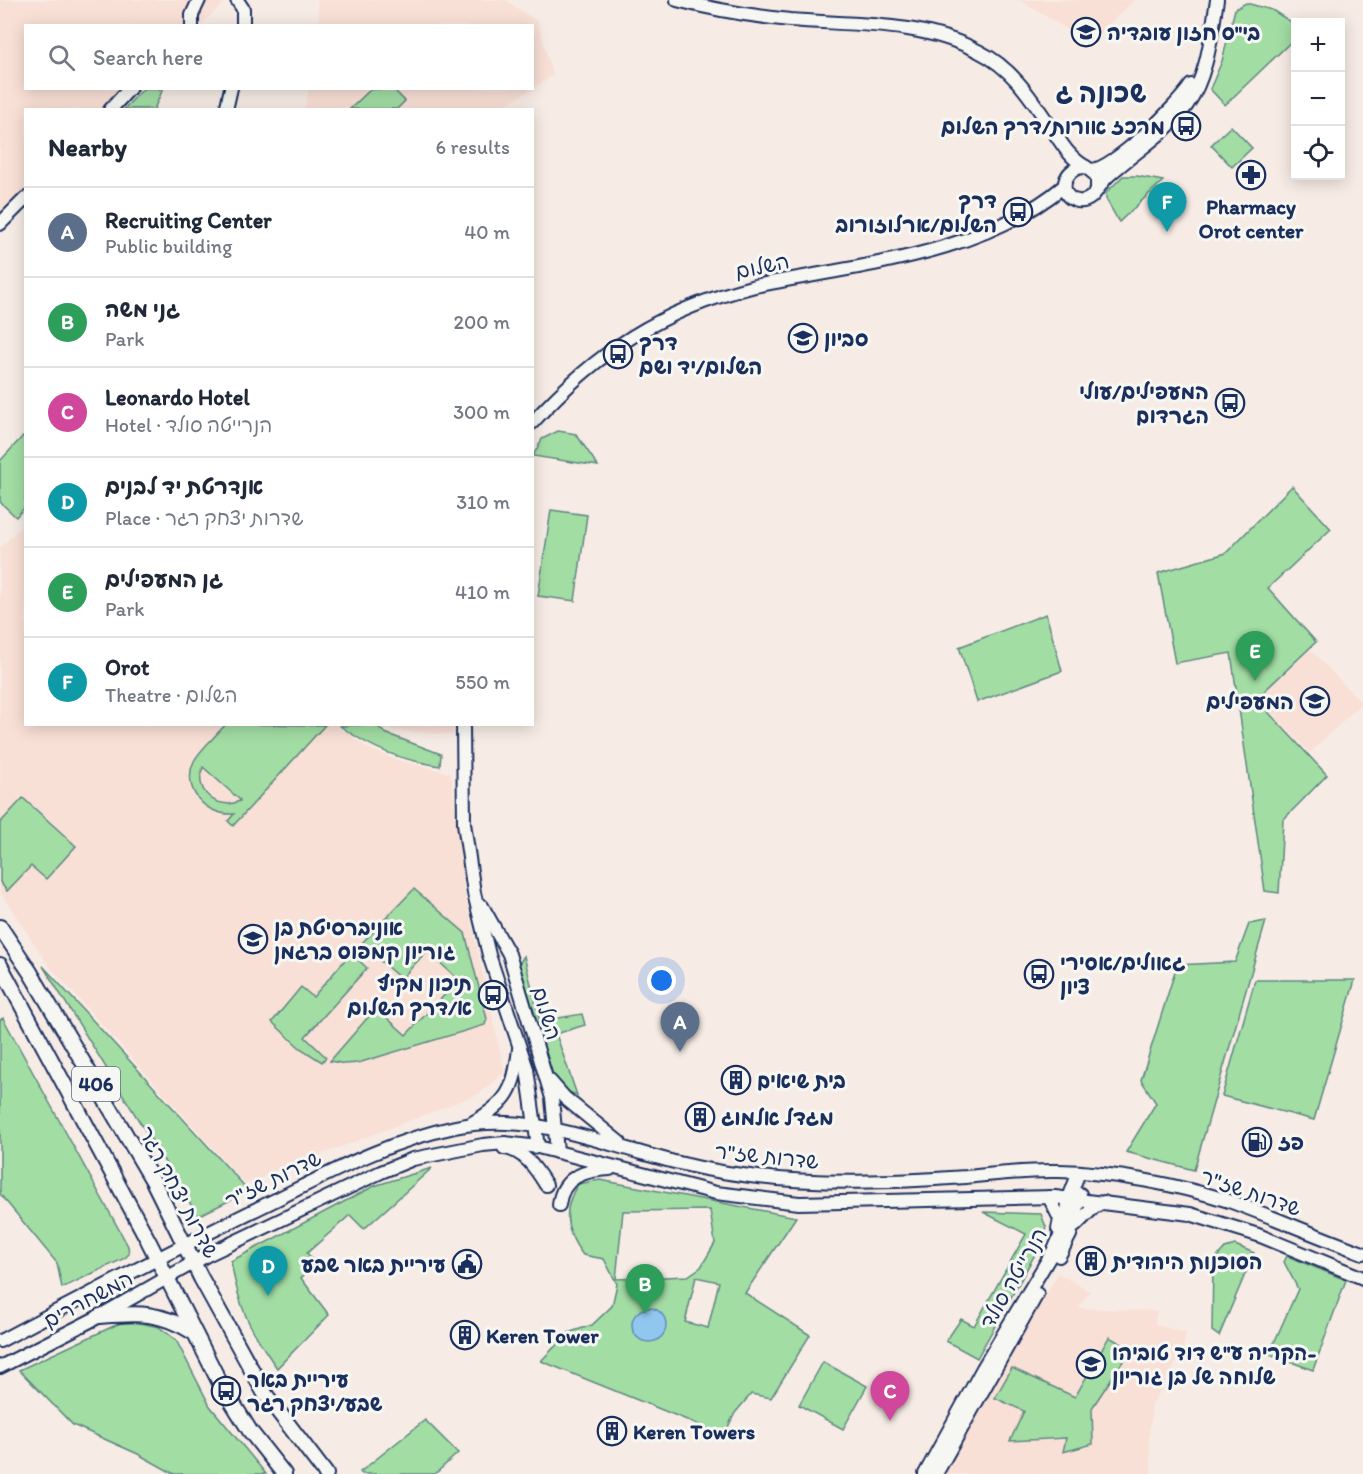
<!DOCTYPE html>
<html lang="en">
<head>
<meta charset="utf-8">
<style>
  :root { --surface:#fff; --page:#f2f2f3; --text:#1f2937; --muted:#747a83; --line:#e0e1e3; --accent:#7c3aed }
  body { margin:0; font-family:Itim,"Playpen Sans Hebrew",sans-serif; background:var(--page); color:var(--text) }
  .controls { position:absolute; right:18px; top:18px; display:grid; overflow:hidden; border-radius:0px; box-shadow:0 3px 15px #0003 }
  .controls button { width:54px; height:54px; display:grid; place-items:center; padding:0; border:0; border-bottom:2px solid var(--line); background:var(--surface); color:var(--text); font:30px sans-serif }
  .you { position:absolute; left:662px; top:981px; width:21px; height:21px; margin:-15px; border:4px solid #fff; border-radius:50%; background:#1a73e8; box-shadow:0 0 0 9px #1a73e833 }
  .badge { display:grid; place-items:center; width:39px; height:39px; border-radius:50%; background:var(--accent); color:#fff; font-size:20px; font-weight:700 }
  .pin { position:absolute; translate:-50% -50px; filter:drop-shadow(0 2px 3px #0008) }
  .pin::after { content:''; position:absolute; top:32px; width:21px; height:18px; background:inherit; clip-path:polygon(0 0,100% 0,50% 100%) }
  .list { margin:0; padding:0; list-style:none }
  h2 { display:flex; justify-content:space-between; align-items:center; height:78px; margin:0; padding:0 24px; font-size:26px }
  h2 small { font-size:20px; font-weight:400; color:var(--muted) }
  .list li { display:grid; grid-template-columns:39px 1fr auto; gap:18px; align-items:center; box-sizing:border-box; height:90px; padding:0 24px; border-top:2px solid var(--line) }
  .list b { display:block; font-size:22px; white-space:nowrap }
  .list p { margin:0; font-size:20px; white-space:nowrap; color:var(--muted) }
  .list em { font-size:20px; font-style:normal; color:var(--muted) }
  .icon { flex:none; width:33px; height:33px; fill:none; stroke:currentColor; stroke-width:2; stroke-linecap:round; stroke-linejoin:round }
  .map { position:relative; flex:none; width:1363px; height:1474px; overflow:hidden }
  .search { position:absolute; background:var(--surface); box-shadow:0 3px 15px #0003; left:24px; top:24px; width:510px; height:66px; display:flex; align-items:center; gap:15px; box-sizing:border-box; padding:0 21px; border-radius:0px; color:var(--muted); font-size:22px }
  .panel { position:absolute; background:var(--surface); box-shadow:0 3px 15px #0003; left:24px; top:108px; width:510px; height:618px; border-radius:0px }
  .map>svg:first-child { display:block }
  .built { fill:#f9e0d6 }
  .green { fill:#a2dda4; stroke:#5e8681; stroke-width:1.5; fill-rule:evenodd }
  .water { fill:#91c7ef; stroke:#628ab5; stroke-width:1.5 }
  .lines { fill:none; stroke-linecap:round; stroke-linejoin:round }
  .secondary-casing { stroke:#1b2f5e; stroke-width:16 }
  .primary-casing { stroke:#1b2f5e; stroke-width:18 }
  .secondary { stroke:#f6f6f2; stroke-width:12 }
  .primary { stroke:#f6f6f2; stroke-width:14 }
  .labels { text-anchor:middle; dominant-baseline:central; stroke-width:6; stroke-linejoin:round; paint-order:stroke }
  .shield { fill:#f6f6f2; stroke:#5d6b8a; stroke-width:1.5 }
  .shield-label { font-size:20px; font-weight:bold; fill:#1b2f5e }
  .poi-label { font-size:21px; font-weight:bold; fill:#1b2f5e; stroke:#f6f6f2; text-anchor:start }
  .street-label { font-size:21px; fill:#1b2f5e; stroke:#f6f6f2 }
  .district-label { font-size:27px; font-weight:bold; fill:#1b2f5e; stroke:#f6f6f2 }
</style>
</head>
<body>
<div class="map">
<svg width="1363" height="1474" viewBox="0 0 1363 1474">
  <rect width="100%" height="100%" fill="#f7ece5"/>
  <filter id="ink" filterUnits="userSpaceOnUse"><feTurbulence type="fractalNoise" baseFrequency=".0167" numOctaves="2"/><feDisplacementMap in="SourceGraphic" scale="12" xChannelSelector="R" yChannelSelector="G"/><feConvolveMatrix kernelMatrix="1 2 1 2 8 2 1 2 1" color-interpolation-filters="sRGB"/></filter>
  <g filter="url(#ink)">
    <g class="built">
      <polygon points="0,0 227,0 201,25 26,26 26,88 139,89 119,109 26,110 25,207 0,233"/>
      <polygon points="317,0 506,0 538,22 553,76 499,109 304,110 309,89 532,88 532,26 320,25"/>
      <polygon points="1019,0 1135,0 1089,43"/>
      <polygon points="25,523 26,724 337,725 367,748 400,761 451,773 464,890 505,1072 479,1094 245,1184 48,965 0,892 0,548"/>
      <polygon points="1310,649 1362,703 1310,753 1258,699"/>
      <polygon points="392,725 454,725 453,735 391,730"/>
      <polygon points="1058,1273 1090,1291 1079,1308 1157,1311 1155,1324 1186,1333 1182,1353 1152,1405 1149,1438 1152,1474 944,1474"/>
    </g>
    <g class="green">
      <polygon points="1246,3 1272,10 1293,23 1295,25 1295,38 1225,105 1210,89 1222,61 1235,9"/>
      <polygon points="144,88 163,89 154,109 124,109"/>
      <polygon points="371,89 393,89 405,101 397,109 350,109"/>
      <polygon points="1231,126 1252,148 1232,167 1211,145"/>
      <polygon points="1123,176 1137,176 1163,181 1119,222 1106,199 1106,193"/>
      <polygon points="558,431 576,434 598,466 533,456 542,439"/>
      <polygon points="23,436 26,439 25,507 16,517 0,502 0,461"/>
      <polygon points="1292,486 1331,529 1268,588 1316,642 1256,699 1327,775 1283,820 1279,893 1265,891 1231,653 1175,663 1158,573 1226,553"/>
      <polygon points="551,510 587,515 575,601 538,596"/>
      <polygon points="1046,614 1062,671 977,702 959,647"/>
      <path d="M226 724 325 725 233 826 228 821 234 814C205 816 181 789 194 761 201 748 216 736 226 724ZM203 767 240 800V801C217 811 193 791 203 767Z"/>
      <path d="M375 724 385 733 441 754 440 766C398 759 374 750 340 726Z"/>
      <polygon points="23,798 76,846 46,879 31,866 7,891 0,882 0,823"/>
      <polygon points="414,889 465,933 487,1019 485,1025 358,1063 345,1064 330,1061 376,1008 406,1035 459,980 427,951 401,979 361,944"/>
      <polygon points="1266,921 1194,1170 1126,1152 1156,1103 1141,1080 1177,965 1235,962 1249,924"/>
      <polygon points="351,953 367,968 305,1037 326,1057 322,1062 300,1048 272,1022 301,987 313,997"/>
      <polygon points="524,956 540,1021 582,1014 585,1025 556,1034 577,1095 563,1090 556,1083 520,975 519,964"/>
      <polygon points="43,966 249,1191 198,1216"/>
      <polygon points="1255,980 1355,980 1314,1120 1222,1096"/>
      <polygon points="3,1018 128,1246 129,1254 125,1258 62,1288 57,1263 0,1194 0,1020"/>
      <path d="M432 1168 364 1229 350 1215 307 1253 316 1263 301 1278 329 1315 277 1368C249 1328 239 1309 231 1261L374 1186Z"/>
      <path d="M600 1180 796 1217 745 1293 810 1335 771 1398 751 1394 735 1413 724 1435 541 1361 568 1333 592 1325 612 1306 617 1284 604 1259 583 1255C565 1232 562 1208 578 1184ZM710 1210 715 1243 701 1267 688 1276 616 1279 623 1211ZM696 1277 719 1282 708 1328 685 1322Z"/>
      <polygon points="983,1212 1041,1214 1046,1227 1042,1242 977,1358 946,1341 961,1319 974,1326 1026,1234"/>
      <polygon points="1235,1245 1254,1253 1219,1336 1212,1331 1213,1261 1225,1248"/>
      <polygon points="1287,1256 1346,1280 1313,1370 1269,1354 1298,1289 1284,1262"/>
      <polygon points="130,1321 159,1327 176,1340 210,1406 266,1474 174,1474 138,1454 73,1425 19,1370 118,1324"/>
      <polygon points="1109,1337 1131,1349 1092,1408 1093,1444 1063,1452 1066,1438 1010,1441 1024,1411 995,1398 1012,1368 1075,1397"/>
      <polygon points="823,1362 867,1386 843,1429 799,1405"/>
      <polygon points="425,1420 458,1453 435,1474 362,1474 360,1472"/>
    </g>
    <circle class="water" cx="649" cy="1325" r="17"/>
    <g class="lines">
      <g class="secondary-casing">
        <g id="secondary">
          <polyline points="237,0 243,9 243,26"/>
          <path d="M677 0C714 10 752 16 790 20 852 25 921 21 978 51 1011 67 1030 96 1050 126 1060 141 1069 158 1086 167"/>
          <polyline points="192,26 192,15 199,0"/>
          <polyline points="110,110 130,88"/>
          <polyline points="226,110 231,88"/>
          <path d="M1091 170C1113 170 1178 105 1191 85"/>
          <path d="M1097 190V176L1086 167C1064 165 1055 197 1078 201 1094 203 1098 185 1108 176 1133 153 1167 133 1187 105 1208 75 1211 36 1217 0"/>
          <polyline points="0,224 26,198"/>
          <path d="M532 423C597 351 661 310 755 286 858 265 980 256 1064 186"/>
          <polyline points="463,724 464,823 474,893 489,955 527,1069 538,1147"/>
          <polyline points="482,906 509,954 552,1098 557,1152"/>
          <polyline points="550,1081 565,1098 620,1143"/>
          <path d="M472 1123C509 1102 514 1089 519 1049"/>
          <path d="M504 1148C524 1150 536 1169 546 1185"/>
          <polyline points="1049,1197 1060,1219 1058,1229"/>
          <path d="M559 1205C562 1177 584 1170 610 1169"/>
          <polyline points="1075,1226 1094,1207 1104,1202"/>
          <polyline points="1059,1256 1070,1235 1080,1194"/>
          <path d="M0 1341C89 1294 178 1247 269 1203 330 1173 388 1141 455 1127 522 1113 581 1136 645 1154 679 1164 715 1172 750 1176 821 1185 894 1182 966 1177 997 1174 1027 1170 1059 1171 1112 1172 1178 1185 1229 1201 1274 1217 1318 1237 1363 1253"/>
          <polyline points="0,1367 100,1316 207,1255 381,1172 413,1159 483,1145 505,1143 538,1147 716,1193 799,1203 1055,1197 1190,1214 1258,1235 1363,1278"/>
          <polyline points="925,1474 983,1368 1055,1248 1065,1225 1069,1198 1079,1172"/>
          <polyline points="936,1474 1037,1294"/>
        </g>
      </g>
      <g class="primary-casing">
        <g id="primary">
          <polyline points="0,927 30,972 153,1181 201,1278 265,1394 326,1474"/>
          <polyline points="0,965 148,1240 219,1381 250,1431 284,1474"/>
          <path d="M100 1316C138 1313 159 1311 193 1332"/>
        </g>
      </g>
      <use href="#secondary" class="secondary"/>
      <use href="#primary" class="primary"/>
    </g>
  </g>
  <defs>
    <g id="school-ring" transform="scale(1.5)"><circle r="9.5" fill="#f6f6f2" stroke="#1b2f5e" stroke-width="1.5"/><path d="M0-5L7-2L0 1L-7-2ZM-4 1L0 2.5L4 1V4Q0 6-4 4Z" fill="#1b2f5e"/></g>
    <g id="bus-ring" transform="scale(1.5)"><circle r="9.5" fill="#f6f6f2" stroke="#1b2f5e" stroke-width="1.5"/><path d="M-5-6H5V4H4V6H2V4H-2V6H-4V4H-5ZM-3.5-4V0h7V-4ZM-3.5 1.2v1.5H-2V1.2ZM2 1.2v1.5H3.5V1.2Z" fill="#1b2f5e"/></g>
    <g id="pharmacy-ring" transform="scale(1.5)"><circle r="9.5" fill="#f6f6f2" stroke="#1b2f5e" stroke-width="1.5"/><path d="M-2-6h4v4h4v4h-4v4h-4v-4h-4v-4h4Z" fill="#1b2f5e"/></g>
    <g id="university-ring" transform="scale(1.5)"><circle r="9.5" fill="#f6f6f2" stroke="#1b2f5e" stroke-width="1.5"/><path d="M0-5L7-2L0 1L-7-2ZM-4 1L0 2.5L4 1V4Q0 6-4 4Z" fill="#1b2f5e"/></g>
    <g id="building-ring" transform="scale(1.5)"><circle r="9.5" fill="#f6f6f2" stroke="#1b2f5e" stroke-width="1.5"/><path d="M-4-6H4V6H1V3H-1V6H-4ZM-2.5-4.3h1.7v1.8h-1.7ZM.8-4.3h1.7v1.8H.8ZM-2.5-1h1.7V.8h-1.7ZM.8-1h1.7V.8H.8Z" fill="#1b2f5e"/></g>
    <g id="fuel-ring" transform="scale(1.5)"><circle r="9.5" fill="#f6f6f2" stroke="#1b2f5e" stroke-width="1.5"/><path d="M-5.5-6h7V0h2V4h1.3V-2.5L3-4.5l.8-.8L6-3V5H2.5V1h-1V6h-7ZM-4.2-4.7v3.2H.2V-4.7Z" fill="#1b2f5e"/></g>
    <g id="civic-ring" transform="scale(1.5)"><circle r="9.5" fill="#f6f6f2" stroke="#1b2f5e" stroke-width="1.5"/><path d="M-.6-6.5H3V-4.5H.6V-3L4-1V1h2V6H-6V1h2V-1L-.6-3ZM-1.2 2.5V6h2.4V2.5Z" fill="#1b2f5e"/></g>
  </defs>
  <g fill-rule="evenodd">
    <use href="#school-ring" x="1086" y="32"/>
    <use href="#bus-ring" x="1186" y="126"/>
    <use href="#pharmacy-ring" x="1251" y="175"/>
    <use href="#bus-ring" x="1018" y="212"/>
    <use href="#school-ring" x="803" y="338"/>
    <use href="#bus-ring" x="618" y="354"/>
    <use href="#bus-ring" x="1230" y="403"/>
    <use href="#school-ring" x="1315" y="701"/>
    <use href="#university-ring" x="253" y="939"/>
    <use href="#bus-ring" x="1039" y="974"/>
    <use href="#bus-ring" x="493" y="995"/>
    <use href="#building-ring" x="736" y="1080"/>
    <use href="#building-ring" x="700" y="1117"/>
    <use href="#fuel-ring" x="1257" y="1142"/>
    <use href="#building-ring" x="1091" y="1261"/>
    <use href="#civic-ring" x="467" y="1264"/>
    <use href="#building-ring" x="465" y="1335"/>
    <use href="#university-ring" x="1091" y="1364"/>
    <use href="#bus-ring" x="226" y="1391"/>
    <use href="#building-ring" x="612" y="1431"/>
  </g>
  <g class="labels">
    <rect class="shield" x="72" y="1067" width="48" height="34" rx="4.5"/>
    <g class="shield-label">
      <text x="96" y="1084">406</text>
    </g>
    <g class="poi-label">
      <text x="1107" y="32">בי"ס חזון עובדיה</text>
      <text x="1165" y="126" text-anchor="end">מרכז אורות/דרך השלום</text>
      <text x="997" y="200" text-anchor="end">דרך<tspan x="997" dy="24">השלום/ארלוזורוב</tspan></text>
      <text x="1251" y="206" text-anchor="middle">Pharmacy<tspan x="1251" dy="24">Orot center</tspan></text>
      <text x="824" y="338">סביון</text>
      <text x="639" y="342">דרך<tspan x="639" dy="24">השלום/יד ושם</tspan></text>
      <text x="1209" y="391" text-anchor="end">המעפילים/עולי<tspan x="1209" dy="24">הגרדום</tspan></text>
      <text x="1294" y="701" text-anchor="end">המעפילים</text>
      <text x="274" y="927">אוניברסיטת בן<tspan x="274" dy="24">גוריון קמפוס ברגמן</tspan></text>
      <text x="1060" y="962">גאולים/אסירי<tspan x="1060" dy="24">ציון</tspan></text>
      <text x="472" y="983" text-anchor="end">תיכון מקיף<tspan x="472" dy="24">א/דרך השלום</tspan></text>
      <text x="757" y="1080">בית שיאים</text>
      <text x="721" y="1117">מגדל אלמוג</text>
      <text x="1278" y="1142">פז</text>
      <text x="1112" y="1261">הסוכנות היהודית</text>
      <text x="446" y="1264" text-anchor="end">עיריית באר שבע</text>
      <text x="486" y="1335">Keren Tower</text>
      <text x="1112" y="1352">הקריה ע"ש דוד טוביהו-<tspan x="1112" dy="24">שלוחה של בן גוריון</tspan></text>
      <text x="247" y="1379">עיריית באר<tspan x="247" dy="24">שבע/יצחק רגר</tspan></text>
      <text x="633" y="1431">Keren Towers</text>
    </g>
    <g class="street-label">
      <text transform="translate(762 266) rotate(-12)">השלום</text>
      <text transform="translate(547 1013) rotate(73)">השלום</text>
      <text transform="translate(767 1156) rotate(6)">שדרות שז"ר</text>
      <text transform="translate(273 1179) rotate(-26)">שדרות שז"ר</text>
      <text transform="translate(179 1192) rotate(62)">שדרות יצחק רגר</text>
      <text transform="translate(1251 1192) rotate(19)">שדרות שז"ר</text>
      <text transform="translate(1013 1278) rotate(-60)">הנרייטה סולד</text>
      <text transform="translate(88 1299) rotate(-28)">המשחררים</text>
    </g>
    <g class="district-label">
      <text x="1101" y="92">שכונה ג</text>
    </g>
  </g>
</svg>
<div class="controls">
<button>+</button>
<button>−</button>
<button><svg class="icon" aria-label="locate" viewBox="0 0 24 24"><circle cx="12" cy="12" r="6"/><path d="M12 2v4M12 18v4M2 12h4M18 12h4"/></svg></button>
</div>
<div class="you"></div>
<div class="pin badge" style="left:680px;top:1052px;background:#5c6f8a">A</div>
<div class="pin badge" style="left:645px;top:1314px;background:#2e9e5b">B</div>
<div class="pin badge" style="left:890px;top:1421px;background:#d1479c">C</div>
<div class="pin badge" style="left:268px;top:1296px;background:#0f9aa8">D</div>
<div class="pin badge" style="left:1255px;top:681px;background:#2e9e5b">E</div>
<div class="pin badge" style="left:1167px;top:232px;background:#0f9aa8">F</div>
<div class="search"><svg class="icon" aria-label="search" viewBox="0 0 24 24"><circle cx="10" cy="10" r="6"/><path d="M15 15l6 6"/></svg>Search here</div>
<section class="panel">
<h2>Nearby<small>6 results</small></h2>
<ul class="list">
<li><span class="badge" style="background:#5c6f8a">A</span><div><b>Recruiting Center</b><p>Public building</p></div><em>40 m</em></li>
<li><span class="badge" style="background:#2e9e5b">B</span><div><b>גני משה</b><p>Park</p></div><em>200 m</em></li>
<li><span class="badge" style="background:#d1479c">C</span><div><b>Leonardo Hotel</b><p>Hotel · הנרייטה סולד</p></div><em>300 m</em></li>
<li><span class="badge" style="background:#0f9aa8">D</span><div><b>אנדרטת יד לבנים</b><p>Place · שדרות יצחק רגר</p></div><em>310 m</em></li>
<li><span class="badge" style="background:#2e9e5b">E</span><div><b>גן המעפילים</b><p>Park</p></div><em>410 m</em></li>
<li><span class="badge" style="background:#0f9aa8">F</span><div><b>Orot</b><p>Theatre · השלום</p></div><em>550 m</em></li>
</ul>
</section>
</div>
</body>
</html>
